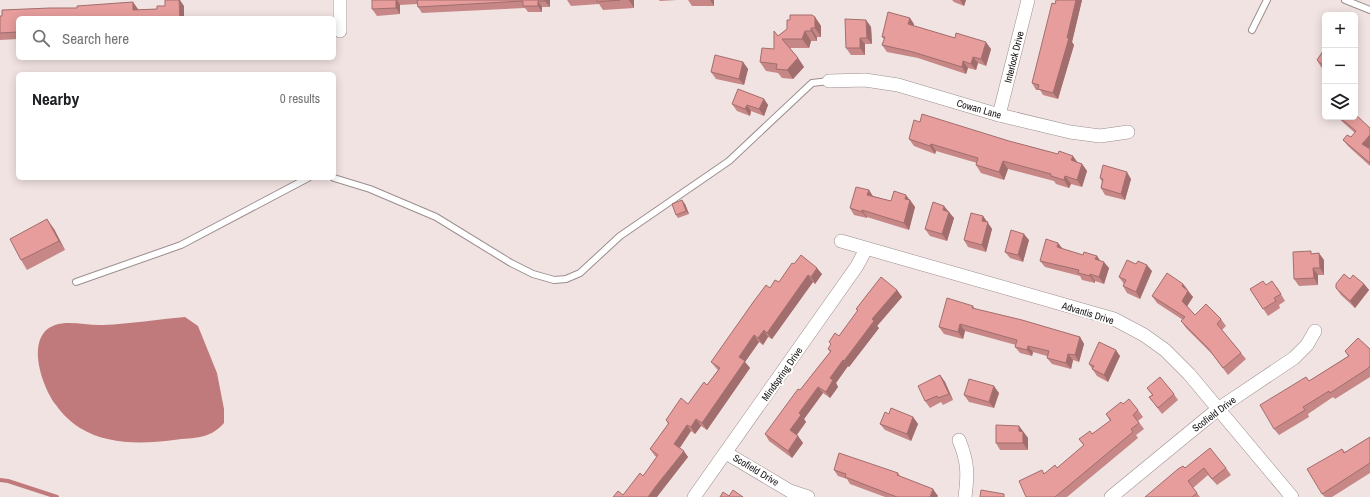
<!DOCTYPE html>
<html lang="en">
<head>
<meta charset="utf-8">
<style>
  :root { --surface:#fff; --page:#f2f2f2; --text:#202124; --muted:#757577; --line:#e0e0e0 }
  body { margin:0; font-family:"Archivo Narrow",sans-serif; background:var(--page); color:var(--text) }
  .controls { position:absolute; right:12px; top:12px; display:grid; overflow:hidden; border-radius:6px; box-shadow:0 2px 10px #0003 }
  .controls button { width:36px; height:36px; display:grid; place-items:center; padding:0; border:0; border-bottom:1px solid var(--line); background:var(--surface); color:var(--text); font:20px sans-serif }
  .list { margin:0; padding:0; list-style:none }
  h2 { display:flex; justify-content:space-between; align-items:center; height:52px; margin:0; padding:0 16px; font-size:17px }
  h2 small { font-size:13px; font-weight:400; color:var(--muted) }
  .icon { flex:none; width:22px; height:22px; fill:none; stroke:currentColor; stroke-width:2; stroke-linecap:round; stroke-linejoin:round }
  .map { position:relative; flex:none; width:1370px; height:497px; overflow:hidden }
  .search { position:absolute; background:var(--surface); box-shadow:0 2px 10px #0003; left:16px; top:16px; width:320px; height:44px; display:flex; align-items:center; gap:10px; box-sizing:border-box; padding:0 14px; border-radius:6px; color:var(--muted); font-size:15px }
  .panel { position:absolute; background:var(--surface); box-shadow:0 2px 10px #0003; left:16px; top:72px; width:320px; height:108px; border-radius:6px }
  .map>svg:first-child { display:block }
  .water { fill:#c17a7b }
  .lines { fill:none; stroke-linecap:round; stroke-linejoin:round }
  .stream { stroke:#c17a7b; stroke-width:4 }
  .service-casing { stroke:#9b8e8e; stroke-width:8 }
  .minor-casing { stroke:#9b8e8e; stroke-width:14 }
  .service { stroke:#fff; stroke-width:6 }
  .minor { stroke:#fff; stroke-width:13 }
  .wall { fill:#c68786 }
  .shaded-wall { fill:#a16e6d }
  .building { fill:#e69d9c; stroke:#a16e6d }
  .labels { text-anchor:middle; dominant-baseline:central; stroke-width:4; stroke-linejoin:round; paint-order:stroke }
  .street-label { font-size:10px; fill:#171313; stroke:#fff }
</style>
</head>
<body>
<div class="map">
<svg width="1370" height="497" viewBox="0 0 1370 497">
  <rect width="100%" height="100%" fill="#f1e3e2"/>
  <path class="water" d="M185 317 198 326 217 373 224 409V423C209 440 195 437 174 440 142 444 108 445 80 428 71 422 62 414 56 405 42 387 24 336 55 325 70 320 88 326 103 325 131 324 158 319 185 317Z"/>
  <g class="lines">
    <polyline class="stream" points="0,480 8,481 57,497"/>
    <g class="service-casing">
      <g id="service">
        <polyline points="1345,0 1370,10"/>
        <polyline points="1252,30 1267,0"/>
        <polyline points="334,178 370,189 436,217 511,263 533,274 554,280 566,279 580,273 620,236 729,161 812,83 829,81"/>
        <polyline points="76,282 181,245 308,178"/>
      </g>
    </g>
    <g class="minor-casing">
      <g id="minor">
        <polyline points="340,0 340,31"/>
        <polyline points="829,81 865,80 898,85 999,115 1070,132 1100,136 1128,132"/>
        <polyline points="999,115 1028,0"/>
        <polyline points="841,241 1114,319 1144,335 1165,350 1189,374 1292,497"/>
        <path d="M959 440C968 462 968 474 965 497"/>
        <polyline points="726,453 790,491 808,497"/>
        <polyline points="694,497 857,266 866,249"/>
        <polyline points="1111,497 1218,409 1294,358 1307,345 1315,331"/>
      </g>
    </g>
    <use href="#service" class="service"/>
    <use href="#minor" class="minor"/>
  </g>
  <g class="wall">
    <polygon points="372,0 550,0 550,7 542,7 542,12 528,12 525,8 422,13 418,7 417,4 400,5 400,14 377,16 372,9"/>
    <polygon points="567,0 634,0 634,8 603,10 599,4 571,6"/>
    <polygon points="659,0 677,0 660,1"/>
    <polygon points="688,0 714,0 714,6 692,6"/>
    <polygon points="952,0 966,0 964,6 954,2"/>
    <polygon points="1056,0 1082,0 1072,42 1074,45 1058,99 1043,95 1040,90 1036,90 1032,83"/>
    <polygon points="184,6 184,18 18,18 18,39 0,40 0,16 138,9 138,10 157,9"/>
    <polygon points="815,17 821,26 821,37 817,37 817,41 811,41 809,48 790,48 798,58 804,67 793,79 782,78 778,73 766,71 760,62 774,49 778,36 787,29 790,20"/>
    <polygon points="866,20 871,27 872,44 865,44 865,55 851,55 846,48"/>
    <polygon points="914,24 914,26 991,49 986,66 978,63 976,70 968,68 966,74 918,58 887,52 882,45 884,39 882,37"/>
    <polygon points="1325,48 1325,70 1321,67 1317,60"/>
    <polygon points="743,62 748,69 744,85 716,79 711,72"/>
    <polygon points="764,99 768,105 764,116 751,111 750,116 737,111 732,104"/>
    <polygon points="1337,117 1355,117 1370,147 1369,148 1370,149 1370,166 1348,146 1343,140 1351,137 1355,133"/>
    <polygon points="909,139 1077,162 1082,164 1087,171 1082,187 1071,184 1069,188 1056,184 1054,181 1008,169 1004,180 981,173 976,165 977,163 936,151 935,154 914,146"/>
    <polygon points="1100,178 1131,179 1125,200 1105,195 1101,188 1102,182"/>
    <polygon points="869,190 873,196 891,201 910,200 915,207 909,230 867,217 867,218 854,215 850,208"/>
    <polygon points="685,204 689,214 678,218 676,215"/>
    <polygon points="948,212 954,218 947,241 930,236 925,229"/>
    <polygon points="983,216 992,229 986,252 968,247 964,240"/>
    <polygon points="54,229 65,250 27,270 21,260"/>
    <polygon points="1029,240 1023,262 1010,258 1005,252"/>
    <polygon points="1063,249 1083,255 1097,256 1100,261 1109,268 1104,284 1095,281 1095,283 1082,280 1080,276 1045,267 1040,261"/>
    <polygon points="1313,254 1324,260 1324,275 1318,275 1318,285 1299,286 1294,279"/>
    <polygon points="794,264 822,274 815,284 813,282 772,339 768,337 763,345 759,342 745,362 750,368 707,430 701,426 695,434 691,431 680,448 688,457 660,492 623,495 643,476 657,457 655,456 650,449 668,424 666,420 688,404 707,385 718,370 716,368 711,362 770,288 779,282"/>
    <polygon points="1152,271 1140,299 1127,293 1123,286 1124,284 1119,277"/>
    <polygon points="1183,284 1193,297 1187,306 1195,315 1221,319 1226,326 1222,330 1241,353 1246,359 1228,375 1213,355 1186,328 1181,321 1183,320 1157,303 1152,296"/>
    <polygon points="1364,284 1369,290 1355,308 1341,295 1336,288"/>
    <polygon points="1266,285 1277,287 1285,301 1279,305 1280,308 1268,316 1250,289"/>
    <polygon points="897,290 902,297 877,326 879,328 849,367 848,366 836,383 838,387 830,398 823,393 804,419 806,422 797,435 803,443 792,458 769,441 765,434 800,390 830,352 828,349 831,344 829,342 839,336 858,311 856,309"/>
    <polygon points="973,306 975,309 1080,337 1084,344 1079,362 1073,360 1071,369 1052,364 1047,358 1047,356 1033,352 1032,356 1020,353 1015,347 1016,345 965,331 963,339 944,334 939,327"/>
    <polygon points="1370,349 1370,377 1335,399 1333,397 1308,414 1309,417 1279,435 1274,429 1309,381 1348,356 1345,351"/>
    <polygon points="1120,356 1108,382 1097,376 1089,364"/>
    <polygon points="940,375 945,382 953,400 943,405 941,402 930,408 925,401"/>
    <polygon points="1147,388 1174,394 1178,400 1162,414 1149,397 1152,395"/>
    <polygon points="999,393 994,408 969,402 964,395"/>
    <polygon points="1123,404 1138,410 1143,417 1138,421 1144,429 1136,435 1138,438 1067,497 1026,497 1044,473 1057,468 1084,446 1079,439 1092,434 1110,421 1106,414"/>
    <polygon points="913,417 918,424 911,441 885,430 880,424"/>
    <polygon points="1019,426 1028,438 1028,450 1000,450 996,443"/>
    <polygon points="1370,437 1370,473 1332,497 1325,497 1322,494 1342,449 1345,452"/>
    <polygon points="1185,468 1226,468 1231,475 1217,485 1208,475 1193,488 1200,497 1145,497"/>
    <polygon points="834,470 898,473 900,476 938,496 937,497 885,497 850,484 847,479 838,476"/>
  </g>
  <g class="shaded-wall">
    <polygon points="179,0 180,0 184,6 184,18 180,18"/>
    <polygon points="396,0 397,0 400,5 400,14 396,8"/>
    <polygon points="545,0 550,0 550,7 545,1"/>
    <polygon points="629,0 634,0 634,8"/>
    <polygon points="710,0 714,0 714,6"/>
    <polygon points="960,0 966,0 964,6"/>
    <polygon points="1076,0 1082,0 1072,42 1074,45 1058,99 1053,93"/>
    <polygon points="538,1 542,7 542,12 538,6"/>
    <polygon points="133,2 138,9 138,17 133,10"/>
    <polygon points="815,17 821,26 821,37 815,28"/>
    <polygon points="910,18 914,24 913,30 908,24"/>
    <polygon points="866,20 871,27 872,44 867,38"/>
    <polygon points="811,28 817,37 817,41 811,31"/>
    <polygon points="805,31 811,41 809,48 802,39"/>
    <polygon points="860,38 865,44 865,55 860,48"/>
    <polygon points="986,42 991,49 986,66 981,59"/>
    <polygon points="973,57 978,63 976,70 971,64"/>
    <polygon points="798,58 804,67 793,79 787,70"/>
    <polygon points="963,61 968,68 966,74 962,67"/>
    <polygon points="743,62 748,69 744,85 739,79"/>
    <polygon points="764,99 768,105 764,116 759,109"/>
    <polygon points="747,105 751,111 750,116 745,109"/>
    <polygon points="1370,135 1370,147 1367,151 1362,144"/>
    <polygon points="931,144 936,151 935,154 930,146"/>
    <polygon points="1073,156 1078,163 1071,160"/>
    <polygon points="1003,161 1008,169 1004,180 999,172"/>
    <polygon points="1082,164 1087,171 1082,187 1077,180"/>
    <polygon points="1127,172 1131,179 1125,200 1121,194"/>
    <polygon points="1065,176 1071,184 1069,188 1064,180"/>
    <polygon points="869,190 873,197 867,195"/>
    <polygon points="906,195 915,207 909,230 904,223 905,199"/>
    <polygon points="682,200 685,204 689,214 686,211"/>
    <polygon points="944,206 954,218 947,241 942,234 943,210"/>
    <polygon points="862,210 867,217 867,218 862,212"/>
    <polygon points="983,216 992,229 986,252 982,245 982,221"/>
    <polygon points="47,219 54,229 65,250 59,241"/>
    <polygon points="1024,234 1029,240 1023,262 1018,255"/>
    <polygon points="1058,243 1063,249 1057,247"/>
    <polygon points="1319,253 1324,260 1324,275 1320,268"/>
    <polygon points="1097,256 1101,262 1095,259"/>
    <polygon points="1104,262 1109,268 1104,284 1099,277"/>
    <polygon points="1147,265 1152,271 1140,299 1136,292"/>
    <polygon points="817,268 822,274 815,284 811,277"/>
    <polygon points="1313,268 1318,275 1318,285 1314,278"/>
    <polygon points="1090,274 1095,281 1095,283 1090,276"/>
    <polygon points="808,275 813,282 772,339 767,333"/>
    <polygon points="1183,284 1188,290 1182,286"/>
    <polygon points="1364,284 1369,290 1355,308 1350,301"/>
    <polygon points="897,290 902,297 877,326 879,328 849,367 844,361 872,319"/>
    <polygon points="1188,291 1193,297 1186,308 1182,301"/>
    <polygon points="960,324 965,331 963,339 958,332"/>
    <polygon points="764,330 768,337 763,345 758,338"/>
    <polygon points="754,335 759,342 745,362 750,368 707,430 702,423 739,357"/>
    <polygon points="1080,337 1084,344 1079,362 1075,355"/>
    <polygon points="1028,346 1033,352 1032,356 1027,350"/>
    <polygon points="1116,350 1120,356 1108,382 1104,375"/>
    <polygon points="1068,354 1073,360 1071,369 1066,363"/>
    <polygon points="843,360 848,366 836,383 838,387 830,398 826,392 830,378"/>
    <polygon points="940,375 945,382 953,400 949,394"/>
    <polygon points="994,386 999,393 994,408 989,402"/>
    <polygon points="818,387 823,393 804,419 806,422 795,437 790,430 799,413"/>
    <polygon points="913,417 918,424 911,441 907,434"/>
    <polygon points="696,419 701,426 695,434 691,427"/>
    <polygon points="687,425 691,431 678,450 674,444"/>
    <polygon points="1019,426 1028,438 1028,450 1023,443 1019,431"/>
    <polygon points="798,436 803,443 792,458 788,451"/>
    <polygon points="684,451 688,457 657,497 648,497 656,486"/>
    <polygon points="933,489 938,496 937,497 930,497"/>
  </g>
  <g class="building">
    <polygon points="165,0 179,0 180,18 18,18 18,32 0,33 0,16 2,16 2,10 50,8 77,8 77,6 133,2 133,10 157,9 157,6 165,6"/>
    <polygon points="372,0 396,0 396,8 372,9"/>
    <polygon points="417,0 545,0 545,1 538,1 538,6 523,6 523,1 418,7"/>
    <polygon points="597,0 620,0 597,2"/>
    <polygon points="1056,0 1076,0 1067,38 1069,38 1053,93 1038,89 1039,85 1032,83 1052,3 1055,4"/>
    <polygon points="888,12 910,18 908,24 955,38 956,33 986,42 981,59 973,57 971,64 963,61 962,67 913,52 882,45 885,37 882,37"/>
    <polygon points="790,15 812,15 815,17 815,28 811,28 811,31 805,31 802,39 782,39 798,58 787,70 776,69 777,64 760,62 762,48 774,49 774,31 778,36 787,29 787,20 790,20"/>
    <polygon points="845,19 866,20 867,38 860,38 860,48 846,48"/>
    <polygon points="1325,48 1325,67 1317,60"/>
    <polygon points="715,55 743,62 739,79 711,72"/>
    <polygon points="738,89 764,99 759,109 747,105 745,109 732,104"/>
    <polygon points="922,114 1009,141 1058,154 1059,151 1073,156 1071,160 1082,164 1077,180 1065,176 1064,180 1051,176 1051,174 1003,161 999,172 976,165 978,158 931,144 930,146 909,139 914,120 920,122"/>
    <polygon points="1355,114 1370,128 1370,135 1362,144 1370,149 1370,163 1343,140 1347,135 1351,137 1356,131 1339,117 1355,117"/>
    <polygon points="1103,165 1127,172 1121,194 1101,188 1103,179 1100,178"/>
    <polygon points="856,187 869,190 867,195 891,201 894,191 906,195 905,199 910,200 904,223 862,210 862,212 850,208"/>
    <polygon points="682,200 686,211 676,215 672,204"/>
    <polygon points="933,202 944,206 943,210 949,212 942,234 925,229"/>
    <polygon points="971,213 983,216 982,221 988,222 982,245 964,240"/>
    <polygon points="47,219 59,241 21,260 10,239"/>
    <polygon points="1011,230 1024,234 1018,255 1005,252"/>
    <polygon points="1046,239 1058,243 1057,247 1083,255 1084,252 1097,256 1095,259 1104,262 1099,277 1090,274 1090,276 1078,273 1079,270 1040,261"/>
    <polygon points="1311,251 1311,254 1319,253 1320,268 1313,268 1314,278 1294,279 1293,252"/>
    <polygon points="801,255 817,268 811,277 808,275 767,333 764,330 758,338 754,335 739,357 745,361 702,423 696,419 691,427 687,425 674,444 684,451 656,486 648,497 613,497 618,491 623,495 640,473 643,476 658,455 650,449 669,423 666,420 681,398 688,404 704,382 707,385 720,368 711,362 754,301 766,285 770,288 775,280 779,282 792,263 794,264"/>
    <polygon points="1127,260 1136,264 1138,261 1147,265 1136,292 1123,286 1126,280 1119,277"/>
    <polygon points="1167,273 1183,284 1182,286 1188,291 1182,301 1195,315 1206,304 1221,319 1217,324 1241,353 1223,368 1208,348 1181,321 1185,317 1152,296"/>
    <polygon points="1344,274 1350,279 1353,275 1364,284 1350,301 1336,288 1336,284"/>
    <polygon points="881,277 897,290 872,319 874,321 844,361 843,360 830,378 833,380 826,392 818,387 799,413 801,415 790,430 798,436 788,451 765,434 798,389 800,390 831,351 828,349 831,344 829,342 835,333 839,336 858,310 856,309"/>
    <polygon points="1263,281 1266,285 1272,281 1281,294 1274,298 1276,301 1263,309 1250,289"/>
    <polygon points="947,298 973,306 972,308 1022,320 1080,337 1075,355 1068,354 1066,363 1047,358 1049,351 1028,346 1027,350 1015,347 1017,340 960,324 958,332 939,327"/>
    <polygon points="1358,338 1370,349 1370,366 1367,369 1330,393 1329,391 1303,407 1305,410 1274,429 1260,405 1306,377 1309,381 1349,356 1345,351"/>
    <polygon points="1099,342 1116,350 1104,375 1092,369 1094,366 1089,364"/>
    <polygon points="940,375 949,394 938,398 937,396 925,401 918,386"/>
    <polygon points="1160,377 1174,394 1158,408 1149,397 1153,395 1147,388"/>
    <polygon points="969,379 994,386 989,402 964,395"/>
    <polygon points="1129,399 1138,410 1133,415 1139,423 1131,429 1133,432 1055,497 1026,497 1019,481 1042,470 1044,474 1055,465 1057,468 1084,445 1079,439 1090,431 1092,434 1111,420 1106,414 1121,402 1123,404"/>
    <polygon points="891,408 913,417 907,434 880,424 885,412 889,414"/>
    <polygon points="996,425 1019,426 1019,431 1023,432 1023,443 996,443"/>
    <polygon points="1370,437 1370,463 1322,494 1307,469 1342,449 1344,453"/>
    <polygon points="1210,448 1226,468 1212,479 1204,468 1188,481 1197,493 1192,497 1145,497 1178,469 1183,466 1185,468"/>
    <polygon points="839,453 898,473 897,475 933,489 930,497 897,497 845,477 846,474 834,470"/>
    <polygon points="733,490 743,497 720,497 723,492 729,496"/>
    <polygon points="981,490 1004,494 1004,497 980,497"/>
  </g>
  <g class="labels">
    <g class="street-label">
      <text transform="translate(1014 57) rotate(-76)">Interlock Drive</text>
      <text transform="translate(979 109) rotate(16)">Cowan Lane</text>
      <text transform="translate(1088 313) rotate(17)">Advantis Drive</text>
      <text transform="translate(782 374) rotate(-55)">Mindspring Drive</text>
      <text transform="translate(1214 414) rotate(-37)">Scofield Drive</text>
      <text transform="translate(756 470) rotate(31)">Scofield Drive</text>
    </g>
  </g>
</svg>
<div class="controls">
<button>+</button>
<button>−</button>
<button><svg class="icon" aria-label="layers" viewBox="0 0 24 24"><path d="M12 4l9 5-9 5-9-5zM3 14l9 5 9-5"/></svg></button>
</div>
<div class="search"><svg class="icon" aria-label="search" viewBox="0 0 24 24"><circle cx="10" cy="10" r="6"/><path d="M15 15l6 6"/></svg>Search here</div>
<section class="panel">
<h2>Nearby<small>0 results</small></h2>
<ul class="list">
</ul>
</section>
</div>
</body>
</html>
